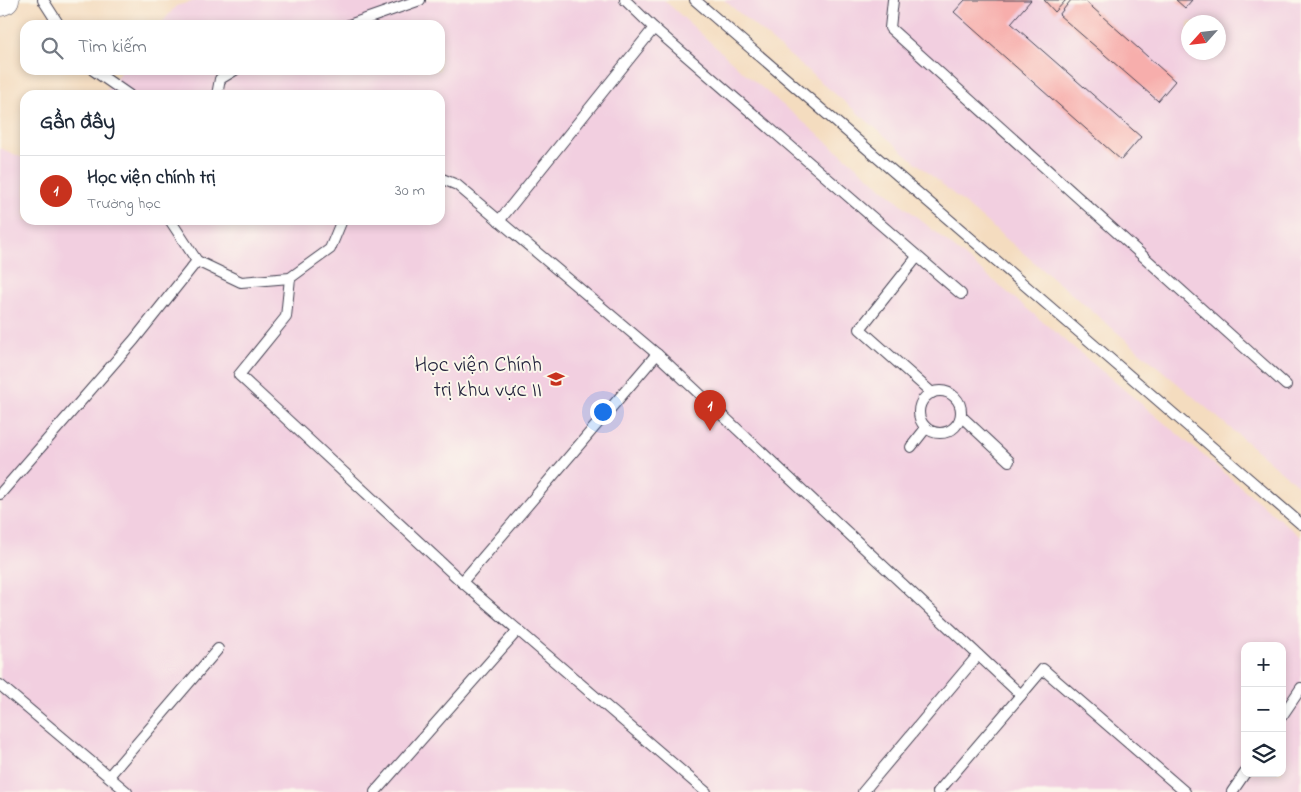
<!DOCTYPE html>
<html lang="vi">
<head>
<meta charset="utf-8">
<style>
  :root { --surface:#fff; --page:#f2f2f3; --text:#1f2937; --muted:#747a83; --line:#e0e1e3; --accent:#c8321e }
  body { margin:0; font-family:"Indie Flower",sans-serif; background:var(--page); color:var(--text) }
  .controls { position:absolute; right:15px; bottom:15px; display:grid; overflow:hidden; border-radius:10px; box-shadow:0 2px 8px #0003 }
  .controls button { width:45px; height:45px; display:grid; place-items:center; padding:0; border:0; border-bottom:1px solid var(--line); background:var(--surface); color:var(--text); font:25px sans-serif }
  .compass { position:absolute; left:1181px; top:15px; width:45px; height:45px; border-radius:50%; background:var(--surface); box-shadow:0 2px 8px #0003; rotate:243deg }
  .you { position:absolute; left:602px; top:411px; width:18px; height:18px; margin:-12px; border:4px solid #fff; border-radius:50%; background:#1a73e8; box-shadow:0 0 0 8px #1a73e833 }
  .badge { display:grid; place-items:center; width:32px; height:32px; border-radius:50%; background:var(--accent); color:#fff; font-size:16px; font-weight:700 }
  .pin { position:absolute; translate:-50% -41px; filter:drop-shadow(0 1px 2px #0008) }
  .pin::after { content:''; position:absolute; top:26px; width:18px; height:15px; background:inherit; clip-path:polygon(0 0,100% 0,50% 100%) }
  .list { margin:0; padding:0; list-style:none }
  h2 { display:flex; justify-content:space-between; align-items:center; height:65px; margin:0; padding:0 20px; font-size:21px }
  h2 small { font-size:16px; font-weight:400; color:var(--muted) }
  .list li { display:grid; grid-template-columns:32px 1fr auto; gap:15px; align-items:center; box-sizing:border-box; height:70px; padding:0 20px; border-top:1px solid var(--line) }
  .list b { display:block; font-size:19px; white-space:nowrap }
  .list p { margin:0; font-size:16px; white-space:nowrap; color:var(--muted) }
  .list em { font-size:16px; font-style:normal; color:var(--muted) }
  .icon { flex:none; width:28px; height:28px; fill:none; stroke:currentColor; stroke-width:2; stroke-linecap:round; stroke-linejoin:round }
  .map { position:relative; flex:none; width:1301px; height:792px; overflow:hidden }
  .search { position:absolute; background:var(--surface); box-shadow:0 2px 8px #0003; left:20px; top:20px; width:425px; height:55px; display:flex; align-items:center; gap:12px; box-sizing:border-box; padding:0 18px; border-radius:15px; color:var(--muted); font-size:19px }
  .panel { position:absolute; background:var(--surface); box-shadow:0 2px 8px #0003; left:20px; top:90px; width:425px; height:135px; border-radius:15px }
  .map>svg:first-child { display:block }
  .built { fill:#f2cfe0; fill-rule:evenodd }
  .building { fill:#f7aeac }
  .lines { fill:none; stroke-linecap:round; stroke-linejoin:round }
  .lane-casing { stroke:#423e4f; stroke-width:12 }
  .secondary-casing { stroke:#423e4f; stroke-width:29 }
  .lane { stroke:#fff; stroke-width:10 }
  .secondary { stroke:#fff; stroke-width:28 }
  .labels { text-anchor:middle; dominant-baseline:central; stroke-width:4; stroke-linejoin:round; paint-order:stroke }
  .poi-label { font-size:22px; fill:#22223b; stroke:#fbf7ec; text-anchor:end }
</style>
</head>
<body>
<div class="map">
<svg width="1301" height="792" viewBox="0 0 1301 792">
  <rect width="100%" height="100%" fill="#fbf7ec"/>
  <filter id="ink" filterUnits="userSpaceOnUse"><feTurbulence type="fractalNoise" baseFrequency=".02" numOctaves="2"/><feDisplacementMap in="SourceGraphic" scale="10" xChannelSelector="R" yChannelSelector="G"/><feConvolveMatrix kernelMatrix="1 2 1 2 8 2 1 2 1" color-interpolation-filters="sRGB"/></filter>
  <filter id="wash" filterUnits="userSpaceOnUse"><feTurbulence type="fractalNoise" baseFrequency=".0096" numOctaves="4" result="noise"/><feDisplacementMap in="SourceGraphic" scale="20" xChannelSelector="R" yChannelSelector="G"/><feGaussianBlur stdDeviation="1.12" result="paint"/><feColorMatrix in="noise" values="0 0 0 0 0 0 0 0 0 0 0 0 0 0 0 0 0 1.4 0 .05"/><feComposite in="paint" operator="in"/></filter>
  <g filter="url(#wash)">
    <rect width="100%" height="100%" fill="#f4dcbf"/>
    <g class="built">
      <path d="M197 0H664L742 71 1301 537V792H0V148L25 159V220H440V95H103L122 70H440V25H160L176 6ZM1245 646H1282V773H1245Z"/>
      <path d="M724 0H1301V489V488ZM1188 22H1218V52H1188Z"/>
    </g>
    <g id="blocks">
      <g class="building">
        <polygon points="965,0 1031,0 1011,23 1141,137 1121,160 954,12"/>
        <polygon points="1044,0 1066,0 1055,12"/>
        <polygon points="1071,0 1084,0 1175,81 1158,101 1059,15"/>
        <polygon points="1176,0 1192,0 1185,8"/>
      </g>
    </g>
  </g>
  <g filter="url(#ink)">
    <use href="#blocks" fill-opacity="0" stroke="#423e4f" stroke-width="1"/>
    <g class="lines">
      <g class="lane-casing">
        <g id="lane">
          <polyline points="43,0 59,25"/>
          <polyline points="695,0 1301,524"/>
          <polyline points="893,0 890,28 1286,385"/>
          <polyline points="349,25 420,0"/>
          <polyline points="654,28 961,294"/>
          <polyline points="93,70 129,95"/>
          <polyline points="217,95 220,79 235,70"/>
          <polyline points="440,178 457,185 657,354 1021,695 938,792"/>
          <polyline points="170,220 197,261 241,282 290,278 330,249 342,220"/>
          <polyline points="499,221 654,28 625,0"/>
          <polyline points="917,257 860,329 932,393"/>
          <polyline points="290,278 286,317 239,375 462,582 706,792"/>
          <circle cx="940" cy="412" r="21"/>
          <polyline points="962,417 1009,461"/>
          <polyline points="911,447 926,428"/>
          <polyline points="0,494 134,340 197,261"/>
          <polyline points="462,582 657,354"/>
          <polyline points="0,685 127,792"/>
          <polyline points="1021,695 1043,669 1185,792"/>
          <polyline points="1282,716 1301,688"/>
          <polyline points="109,776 218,649"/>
          <polyline points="375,792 518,630"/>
          <polyline points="863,792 978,655"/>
          <polyline points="1232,792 1245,773"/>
        </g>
      </g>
      <g class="secondary-casing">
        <polyline id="secondary" points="0,2 5,0"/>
      </g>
      <use href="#lane" class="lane"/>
      <use href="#secondary" class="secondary"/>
    </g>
  </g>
  <defs>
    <g id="university-bare" transform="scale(1.35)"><path d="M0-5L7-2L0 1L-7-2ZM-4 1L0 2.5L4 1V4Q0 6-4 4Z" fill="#c8321e" stroke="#fbf7ec" stroke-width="2.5" paint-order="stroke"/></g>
  </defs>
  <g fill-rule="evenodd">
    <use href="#university-bare" x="556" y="379"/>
  </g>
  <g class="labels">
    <g class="poi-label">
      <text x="542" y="366">Học viện Chính<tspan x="542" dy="25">trị khu vực II</tspan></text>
    </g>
  </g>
</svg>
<div class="controls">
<button>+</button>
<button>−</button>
<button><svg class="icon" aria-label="layers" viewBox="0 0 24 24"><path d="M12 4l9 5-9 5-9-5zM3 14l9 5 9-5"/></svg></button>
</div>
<svg class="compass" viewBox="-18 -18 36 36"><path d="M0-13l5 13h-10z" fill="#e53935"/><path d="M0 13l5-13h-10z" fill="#747a83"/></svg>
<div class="you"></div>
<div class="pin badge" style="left:710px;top:431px">1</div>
<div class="search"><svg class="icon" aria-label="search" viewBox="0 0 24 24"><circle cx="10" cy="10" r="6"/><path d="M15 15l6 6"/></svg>Tìm kiếm</div>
<section class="panel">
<h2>Gần đây<small></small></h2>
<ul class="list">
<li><span class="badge">1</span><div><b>Học viện chính trị</b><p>Trường học</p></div><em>30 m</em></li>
</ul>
</section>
</div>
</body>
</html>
